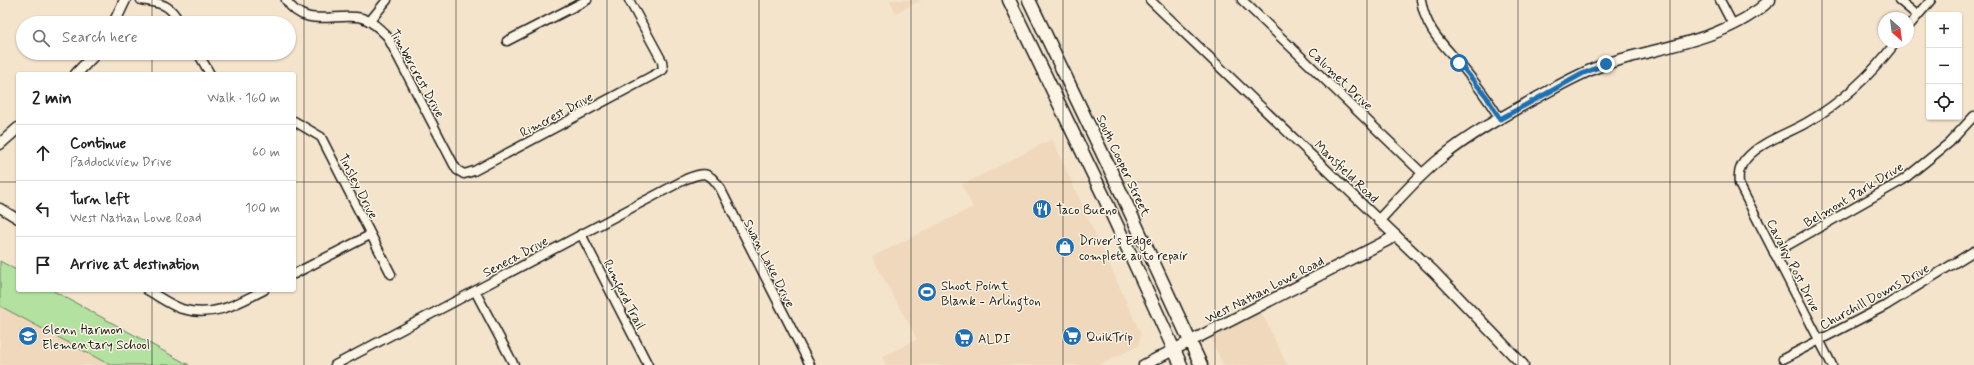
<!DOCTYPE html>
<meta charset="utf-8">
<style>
body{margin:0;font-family:Mynerve,sans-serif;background:#f2f2f2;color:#222}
.controls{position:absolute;right:12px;top:12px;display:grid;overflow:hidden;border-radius:4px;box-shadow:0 1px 3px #0004}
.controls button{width:36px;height:36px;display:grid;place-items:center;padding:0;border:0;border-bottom:1px solid #e0e0e0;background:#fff;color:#222;font:20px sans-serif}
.compass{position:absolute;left:1878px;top:12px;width:36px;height:36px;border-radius:50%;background:#fff;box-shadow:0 1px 3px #0004;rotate:152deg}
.stop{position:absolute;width:12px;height:12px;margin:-9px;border:3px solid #1f6fb2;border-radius:50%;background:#fff}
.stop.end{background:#1f6fb2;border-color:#fff;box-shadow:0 1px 4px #0008}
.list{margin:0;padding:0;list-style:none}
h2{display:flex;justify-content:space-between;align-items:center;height:52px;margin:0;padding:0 16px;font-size:17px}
h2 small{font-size:13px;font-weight:400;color:#767676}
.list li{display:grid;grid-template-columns:26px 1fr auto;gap:12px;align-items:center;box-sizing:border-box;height:56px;padding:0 16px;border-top:1px solid #e0e0e0}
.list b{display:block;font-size:15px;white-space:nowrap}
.list p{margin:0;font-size:13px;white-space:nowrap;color:#767676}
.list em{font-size:13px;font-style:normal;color:#767676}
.icon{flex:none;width:22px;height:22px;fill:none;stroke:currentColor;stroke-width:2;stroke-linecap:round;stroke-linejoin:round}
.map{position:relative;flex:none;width:1974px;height:365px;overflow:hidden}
.search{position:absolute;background:#fff;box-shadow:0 1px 3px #0004;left:16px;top:16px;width:280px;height:44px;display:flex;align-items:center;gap:10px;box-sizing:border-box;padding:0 14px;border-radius:22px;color:#767676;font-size:15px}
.panel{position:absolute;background:#fff;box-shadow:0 1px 3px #0004;left:16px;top:72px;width:280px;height:220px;border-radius:4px}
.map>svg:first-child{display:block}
.built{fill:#efd8bb}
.green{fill:#b2e1a0;stroke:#677e5e}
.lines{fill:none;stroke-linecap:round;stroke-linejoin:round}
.minor-casing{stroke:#1c1c1c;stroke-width:11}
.tertiary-casing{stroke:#1c1c1c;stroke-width:13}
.primary-casing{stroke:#1c1c1c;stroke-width:15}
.minor{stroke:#fcf5e5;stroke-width:8}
.tertiary{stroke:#fcf5e5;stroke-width:10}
.primary{stroke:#fcf5e5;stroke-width:12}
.route{stroke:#1f6fb2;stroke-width:5}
.grid{fill:none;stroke:#1c1c1c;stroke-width:1;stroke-opacity:0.55}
.labels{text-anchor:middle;stroke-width:3;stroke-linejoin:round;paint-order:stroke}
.street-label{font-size:13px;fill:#1c1c1c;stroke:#fcf5e5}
.poi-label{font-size:13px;fill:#1c1c1c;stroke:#fcf5e5;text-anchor:start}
</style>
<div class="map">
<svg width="1974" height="365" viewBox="0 0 1974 365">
<rect width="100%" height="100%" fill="#f4e4cc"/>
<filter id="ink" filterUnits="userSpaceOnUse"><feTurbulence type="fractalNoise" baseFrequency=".025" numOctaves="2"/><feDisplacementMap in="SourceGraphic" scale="8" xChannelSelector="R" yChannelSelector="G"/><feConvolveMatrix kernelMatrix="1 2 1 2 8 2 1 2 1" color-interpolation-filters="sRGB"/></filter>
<g filter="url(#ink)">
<g class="built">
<path d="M889 0H922L896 13Z"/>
<path d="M1052 139 1141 334 1138 346 1099 365H886L882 357 917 339 872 257 973 207 962 185Z"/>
<path d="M0 306 110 365H0Z"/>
<path d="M1261 311 1287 365H1223L1211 338Z"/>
</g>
<path class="green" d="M0 261 18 271V290H52L189 365H110L0 306Z"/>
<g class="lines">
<g class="minor-casing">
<g id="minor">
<path d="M141 0C162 4 169 3 180 23"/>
<path d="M286 0C305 30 336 12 362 18 372 21 380 29 387 36L454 165 457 170 464 174 474 171 663 70 662 61 629 0"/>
<path d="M1150 0 1379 220"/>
<path d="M1242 0 1423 174"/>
<path d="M1421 0C1426 30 1442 43 1460 64 1475 82 1488 99 1500 119"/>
<path d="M1720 0 1733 25"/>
<path d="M1899 0 1917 15"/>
<path d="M370 21 387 0"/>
<path d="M1908 27 1931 0"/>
<path d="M507 41 587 0"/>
<path d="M198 53 210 74"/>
<path d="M294 121 321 137 391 274"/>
<path d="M0 208 18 219"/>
<path d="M581 234 648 365"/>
<path d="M1774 253 1903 180 1949 143 1974 116"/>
<path d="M294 274 370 235"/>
<path d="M147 290C158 296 170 305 182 309 213 318 237 304 264 290"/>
<path d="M475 291 514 365"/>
<path d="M1783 359 1885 306 1974 251"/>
<path d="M335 365 686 179C704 172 709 171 720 188L810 365"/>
<path d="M1832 365 1739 184C1738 174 1739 167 1746 159 1760 142 1787 134 1806 123 1841 103 1872 74 1896 42"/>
</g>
</g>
<g class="tertiary-casing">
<g id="tertiary">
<path d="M114 23 125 0"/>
<path d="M76 74 96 53"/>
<path d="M0 144 18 128"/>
<path d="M1144 365 1396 236"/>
<path d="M1523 365 1434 272 1379 220C1399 199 1418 176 1441 158 1470 134 1505 115 1538 97 1560 85 1582 72 1606 64 1661 46 1726 41 1770 0"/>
</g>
</g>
<g class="primary-casing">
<g id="primary">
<path d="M1009 0 1104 197 1181 365"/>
<path d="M1029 0 1118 186 1201 365"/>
</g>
</g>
<use href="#minor" class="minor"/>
<use href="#tertiary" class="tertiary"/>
<use href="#primary" class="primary"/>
</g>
</g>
<g class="lines" filter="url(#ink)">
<path class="route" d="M1459 63 1486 96 1500 119 1582 74 1606 64"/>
</g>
<path class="grid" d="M152 0V23M304 0V365M456 0V365M607 0V365M759 0V365M911 0V365M1063 0V365M1215 0V365M1367 0V365M1518 0V365M1670 0V365M1822 0V365M152 53V74M0 182H18M294 182H1974M152 290V365"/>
<defs>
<g id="restaurant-disc" transform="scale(1)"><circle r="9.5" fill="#1f6fb2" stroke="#fcf5e5"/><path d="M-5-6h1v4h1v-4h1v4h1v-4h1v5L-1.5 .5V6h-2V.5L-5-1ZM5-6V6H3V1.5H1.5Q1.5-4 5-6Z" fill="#fff"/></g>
<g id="shop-disc" transform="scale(1)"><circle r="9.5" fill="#1f6fb2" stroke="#fcf5e5"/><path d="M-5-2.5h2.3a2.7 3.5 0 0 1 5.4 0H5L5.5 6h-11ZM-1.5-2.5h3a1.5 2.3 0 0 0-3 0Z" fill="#fff"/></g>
<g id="stadium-disc" transform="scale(1)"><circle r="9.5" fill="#1f6fb2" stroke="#fcf5e5"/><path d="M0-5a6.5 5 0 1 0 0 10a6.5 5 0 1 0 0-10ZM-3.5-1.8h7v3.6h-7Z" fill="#fff"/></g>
<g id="school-disc" transform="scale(1)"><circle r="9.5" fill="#1f6fb2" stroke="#fcf5e5"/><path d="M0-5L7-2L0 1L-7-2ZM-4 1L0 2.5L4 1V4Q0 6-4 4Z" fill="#fff"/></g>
<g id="supermarket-disc" transform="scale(1)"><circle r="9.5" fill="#1f6fb2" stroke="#fcf5e5"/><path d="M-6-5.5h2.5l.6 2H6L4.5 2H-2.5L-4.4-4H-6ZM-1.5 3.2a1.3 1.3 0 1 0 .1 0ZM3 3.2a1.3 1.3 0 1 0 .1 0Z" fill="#fff"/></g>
</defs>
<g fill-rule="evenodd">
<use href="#restaurant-disc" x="1042" y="209"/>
<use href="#shop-disc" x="1065" y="247"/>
<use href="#stadium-disc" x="927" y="292"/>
<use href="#school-disc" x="28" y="336"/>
<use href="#supermarket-disc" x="1072" y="336"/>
<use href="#supermarket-disc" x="964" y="338"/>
</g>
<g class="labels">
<g class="street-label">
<text transform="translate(418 73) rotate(61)" y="5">Timbercrest Drive</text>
<text transform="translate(1341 78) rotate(44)" y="5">Calumet Drive</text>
<text transform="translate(556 114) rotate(-28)" y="5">Rimcrest Drive</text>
<text transform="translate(1124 165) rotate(65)" y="5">South Cooper Street</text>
<text transform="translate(1347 171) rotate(44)" y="5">Mansfield Road</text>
<text transform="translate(359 186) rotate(63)" y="5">Tinsley Drive</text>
<text transform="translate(1853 194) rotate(-31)" y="5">Belmont Park Drive</text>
<text transform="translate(515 256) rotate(-28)" y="5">Seneca Drive</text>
<text transform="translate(770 263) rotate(63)" y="5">Swan Lake Drive</text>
<text transform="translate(1794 265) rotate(63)" y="5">Cavalry Post Drive</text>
<text transform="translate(1264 289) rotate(-27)" y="5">West Nathan Lowe Road</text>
<text transform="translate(625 294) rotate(63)" y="5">Rumford Trail</text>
<text transform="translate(1874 296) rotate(-29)" y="5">Churchill Downs Drive</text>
</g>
<g class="poi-label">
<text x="1056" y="214">Taco Bueno</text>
<text x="1079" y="245">Driver's Edge<tspan x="1079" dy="15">complete auto repair</tspan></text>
<text x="941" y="290">Shoot Point<tspan x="941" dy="15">Blank - Arlington</tspan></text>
<text x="42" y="334">Glenn Harmon<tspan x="42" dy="15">Elementary School</tspan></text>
<text x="1086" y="341">QuikTrip</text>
<text x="978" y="343">ALDI</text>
</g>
</g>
</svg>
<div class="controls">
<button>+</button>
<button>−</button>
<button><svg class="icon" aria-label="locate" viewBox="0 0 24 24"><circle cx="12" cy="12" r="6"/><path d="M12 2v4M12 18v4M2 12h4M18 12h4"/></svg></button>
</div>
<svg class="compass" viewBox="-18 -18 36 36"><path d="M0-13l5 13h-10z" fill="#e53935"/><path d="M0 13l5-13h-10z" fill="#767676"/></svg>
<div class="stop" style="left:1459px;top:63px"></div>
<div class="stop end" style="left:1606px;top:64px"></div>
<div class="search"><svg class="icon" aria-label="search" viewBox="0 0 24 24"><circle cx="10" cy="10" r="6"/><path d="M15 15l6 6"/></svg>Search here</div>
<section class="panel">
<h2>2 min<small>Walk · 160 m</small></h2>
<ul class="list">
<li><svg class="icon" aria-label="ahead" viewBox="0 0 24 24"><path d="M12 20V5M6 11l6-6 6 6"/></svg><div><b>Continue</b><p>Paddockview Drive</p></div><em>60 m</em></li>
<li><svg class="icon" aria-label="left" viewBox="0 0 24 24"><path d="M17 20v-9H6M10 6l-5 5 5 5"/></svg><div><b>Turn left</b><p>West Nathan Lowe Road</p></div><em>100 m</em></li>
<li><svg class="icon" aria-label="arrive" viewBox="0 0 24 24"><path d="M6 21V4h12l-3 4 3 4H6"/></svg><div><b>Arrive at destination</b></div></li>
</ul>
</section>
</div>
